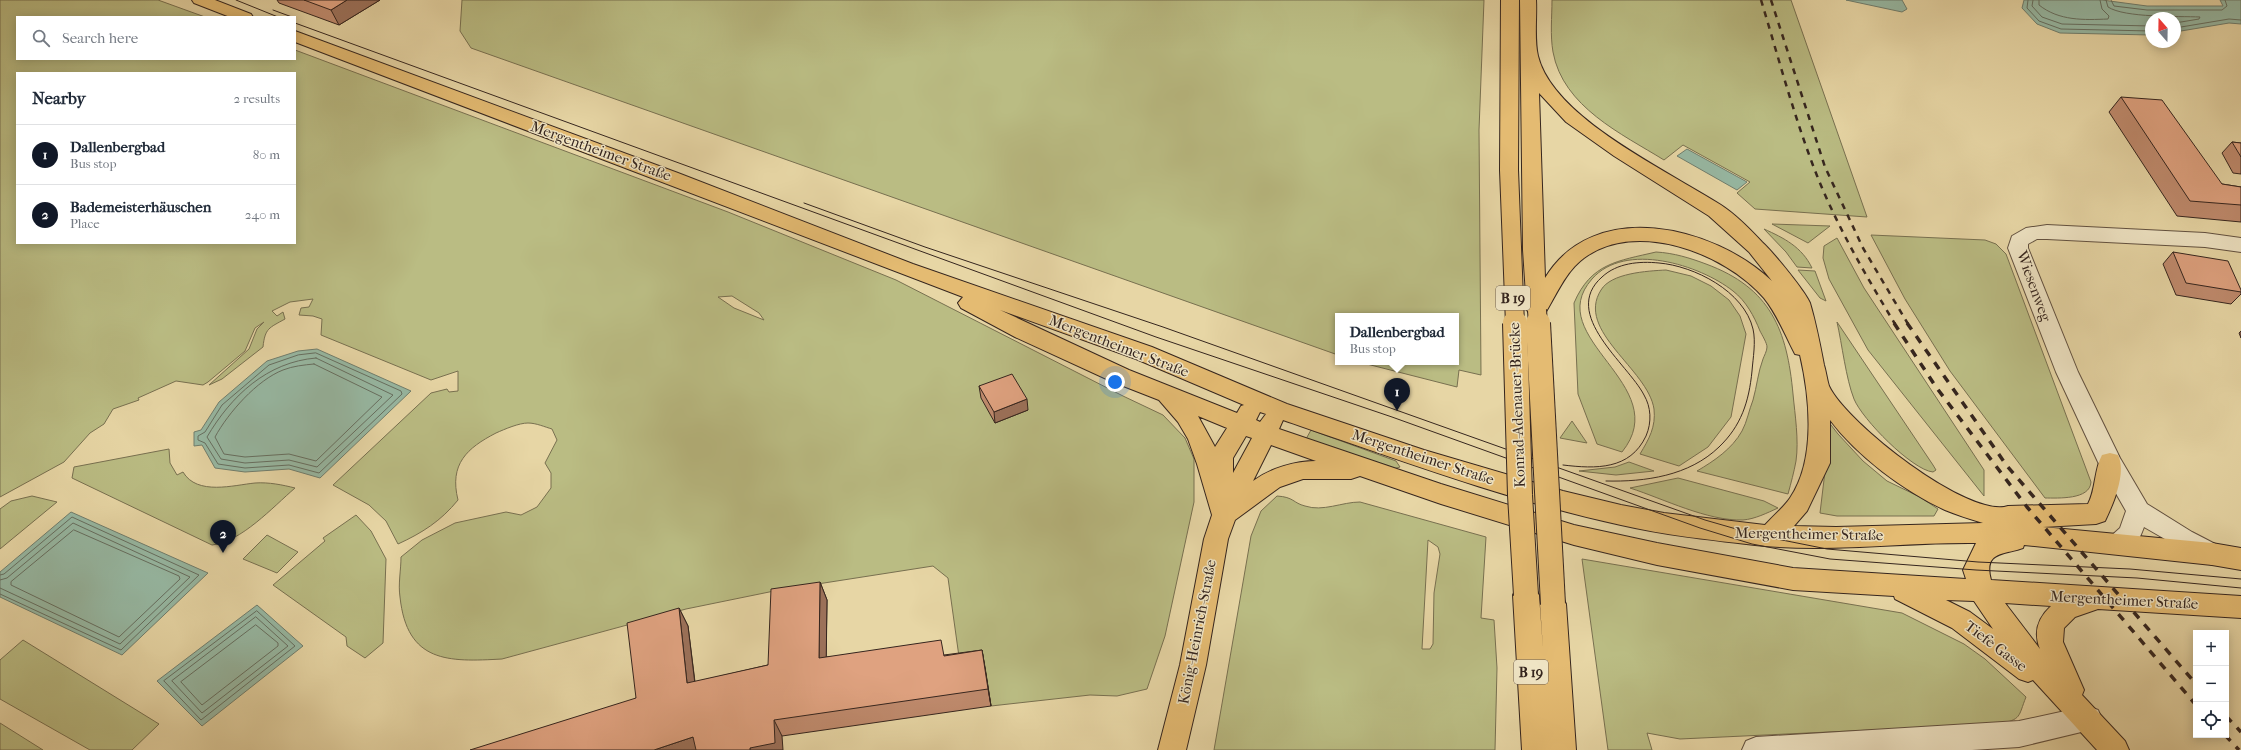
<!DOCTYPE html>
<meta charset="utf-8">
<style>
body{margin:0;font-family:"IM FELL French Canon",serif;background:#f6f6f7;color:#1f2937}
.controls{position:absolute;right:12px;bottom:12px;display:grid;overflow:hidden;border-radius:0px;box-shadow:0 2px 10px #0003}
.controls button{width:36px;height:36px;display:grid;place-items:center;padding:0;border:0;border-bottom:1px solid #e0e1e3;background:#fff;color:#1f2937;font:20px sans-serif}
.compass{position:absolute;left:2145px;top:12px;width:36px;height:36px;border-radius:50%;background:#fff;box-shadow:0 2px 10px #0003;rotate:340deg}
.you{position:absolute;left:1115px;top:382px;width:14px;height:14px;margin:-10px;border:3px solid #fff;border-radius:50%;background:#1a73e8;box-shadow:0 0 0 6px #1a73e833}
.badge{display:grid;place-items:center;width:26px;height:26px;border-radius:50%;background:#111827;color:#fff;font-size:13px;font-weight:700}
.pin{position:absolute;translate:-50% -33px;filter:drop-shadow(0 1px 2px #0008)}
.pin::after{content:'';position:absolute;top:21px;width:14px;height:12px;background:inherit;clip-path:polygon(0 0,100% 0,50% 100%)}
.popup{position:absolute;left:1335px;top:313px;width:124px;height:52px;box-sizing:border-box;display:grid;place-content:center;border-radius:0px;background:#fff;filter:drop-shadow(0 1px 3px #0005);font-size:13px;white-space:nowrap;color:#747a83}
.popup b{font-size:15px;color:#1f2937}
.popup::after{content:'';position:absolute;left:50%;top:100%;margin-left:-8px;border:8px solid transparent;border-top-color:#fff}
.list{margin:0;padding:0;list-style:none}
h2{display:flex;justify-content:space-between;align-items:center;height:52px;margin:0;padding:0 16px;font-size:17px}
h2 small{font-size:13px;font-weight:400;color:#747a83}
.list li{display:grid;grid-template-columns:26px 1fr auto;gap:12px;align-items:center;box-sizing:border-box;height:60px;padding:0 16px;border-top:1px solid #e0e1e3}
.list b{display:block;font-size:15px;white-space:nowrap}
.list p{margin:0;font-size:13px;white-space:nowrap;color:#747a83}
.list em{font-size:13px;font-style:normal;color:#747a83}
.icon{flex:none;width:22px;height:22px;fill:none;stroke:currentColor;stroke-width:2;stroke-linecap:round;stroke-linejoin:round}
.map{position:relative;flex:none;width:2241px;height:750px;overflow:hidden}
.search{position:absolute;background:#fff;box-shadow:0 2px 10px #0003;left:16px;top:16px;width:280px;height:44px;display:flex;align-items:center;gap:10px;box-sizing:border-box;padding:0 14px;border-radius:0px;color:#747a83;font-size:15px}
.panel{position:absolute;background:#fff;box-shadow:0 2px 10px #0003;left:16px;top:72px;width:280px;height:172px;border-radius:0px}
.map>svg:first-child{display:block}
.green{fill:#babc83;stroke:#787050;fill-rule:evenodd}
.water{fill:#97b9a4;stroke:#707e6e}
.lines{fill:none;stroke-linecap:round;stroke-linejoin:round}
.shore{stroke:#666f61;stroke-width:1}
.minor-casing{stroke:#625140;stroke-width:2}
.major-casing{stroke:#35251e;stroke-width:2}
.minor{fill:#efe4c4;fill-rule:evenodd}
.major{fill:#e4bb72;fill-rule:evenodd}
.tram{stroke:#35251e;stroke-width:1}
.rail-far1{stroke:#35251e;stroke-width:2.5;stroke-dasharray:6 6;stroke-linecap:butt}
.rail{stroke:#35251e;stroke-width:3.5;stroke-dasharray:8 8;stroke-linecap:butt}
.major-bridge-far1-casing{stroke:#35251e;stroke-width:20;stroke-linecap:butt}
.major-bridge-casing{stroke:#35251e;stroke-width:26;stroke-linecap:butt}
.major-bridge-far1{stroke:#e4bb72;stroke-width:18}
.major-bridge{stroke:#e4bb72;stroke-width:24}
.wall{fill:#c08b6e;stroke:#35251e}
.shaded-wall{fill:#9c715a;stroke:#35251e}
.building{fill:#dfa280;stroke:#35251e}
.labels{text-anchor:middle;stroke-width:3;stroke-linejoin:round;paint-order:stroke}
.shield{fill:#efe4c4;stroke:#6d5e50;stroke-width:1}
.shield-label{font-size:14px;font-weight:bold;fill:#35251e}
.street-label{font-size:15px;fill:#35251e;stroke:#efe4c4}
</style>
<div class="map">
<svg width="2241" height="750" viewBox="0 0 2241 750">
<rect width="100%" height="100%" fill="#e7d6a5"/>
<filter id="stains"><feTurbulence type="fractalNoise" baseFrequency=".005" numOctaves="4"/><feColorMatrix values="0 0 0 0 .2 0 0 0 0 .09 0 0 0 0 .02 0 0 0 .5 -.17"/></filter>
<radialGradient id="worn" r=".72"><stop offset=".6" stop-color="#630" stop-opacity="0"/><stop offset="1" stop-color="#630" stop-opacity=".3"/></radialGradient>
<g class="green">
<path d="M0 0H158L205 17H17V59H295V50L728 212 896 280 1123 396 1163 415 1185 438 1194 459V502L1165 636 1147 689 1117 696 1090 695 991 706 985 668 961 671 948 578 933 566 779 590 686 609 502 659C448 662 407 663 400 597 398 584 401 570 401 557L422 540 455 523 506 512 521 515 537 507 551 488V473L545 463 557 440 552 429C545 427 536 423 528 423 519 423 505 429 496 433 467 448 449 464 458 500 441 521 422 533 398 544L386 521 369 505 333 485 431 393 447 389 449 392 458 391V371L431 380 321 335 322 319 313 316 299 315 301 308 309 307 313 299 290 302 272 311 277 316 283 312 285 319C269 328 265 328 263 347L222 379 209 385 249 349 257 329 264 322 255 328 245 351 208 382 203 385 176 381 138 398 139 400 113 409 104 424 90 433 64 462 0 497ZM17 73H295V243H17ZM732 296 759 313 764 320 734 308 718 297Z"/>
<path d="M462 0H1484L1479 130 1481 375 1459 370 1457 387 1359 362H1456V316H1338V355L471 48 460 31Z"/>
<path d="M1552 0H1791L1867 217 1755 209 1737 193 1750 182 1683 145 1664 160C1622 134 1563 107 1553 52 1550 35 1552 17 1552 0Z"/>
<path d="M1772 224 1830 226 1808 243Z"/>
<path d="M1764 229C1784 238 1802 247 1812 268L1797 267 1786 252Z"/>
<path d="M1871 235 1985 240 1996 244 2006 254 2091 482C2090 500 2058 498 2045 498L1950 371 1905 299Z"/>
<path d="M1837 238 1864 288 1984 470V496L1868 350 1829 279 1823 258 1824 246Z"/>
<path d="M1656 252C1674 253 1690 258 1706 264 1771 288 1787 330 1793 394 1795 415 1799 440 1796 461 1794 472 1791 483 1788 494L1697 471C1714 461 1732 449 1742 431 1747 422 1749 410 1753 400 1757 386 1758 372 1763 359 1764 356 1767 351 1767 347 1767 343 1762 335 1760 331 1754 316 1746 301 1733 291 1700 265 1625 241 1592 279 1540 338 1676 385 1622 452L1597 444 1578 394 1574 303C1591 263 1618 261 1656 252Z"/>
<path d="M1666 270 1691 276 1711 286 1729 300 1740 316 1746 334 1731 417 1708 447 1679 466 1640 454C1649 439 1656 427 1654 409 1648 369 1575 331 1601 290 1611 273 1647 271 1666 270Z"/>
<path d="M1798 270 1815 271 1826 301 1820 298Z"/>
<path d="M1837 322 1933 465 1936 470 1933 472C1912 470 1862 419 1854 399 1846 379 1842 344 1837 322Z"/>
<path d="M1824 416 1838 434 1863 461 1887 481 1920 497 1938 509 1934 516H1837L1820 513 1826 463Z"/>
<path d="M1572 421 1587 443 1560 438Z"/>
<path d="M1311 430 1396 461 1400 467 1393 469 1306 439Z"/>
<path d="M169 449 170 463 177 475 183 472C197 496 234 485 255 483 269 482 283 485 295 488 273 507 241 542 212 545L72 478 74 467Z"/>
<path d="M1629 462 1654 471 1616 475 1579 471 1615 467Z"/>
<path d="M1678 478 1764 501 1778 508C1767 513 1755 519 1743 520 1707 521 1664 499 1630 488Z"/>
<path d="M32 496 57 502 0 549V509L11 501Z"/>
<path d="M1277 496C1294 497 1293 503 1305 506 1323 512 1342 502 1360 502L1486 537 1481 618 1494 620 1497 668 1495 750H1214L1251 536 1261 511ZM1428 540 1438 547 1440 554 1434 593 1433 644 1430 649H1422Z"/>
<path d="M356 515 371 531 386 559 383 643 365 658 347 646 346 637 273 585 325 541 323 538Z"/>
<path d="M267 535 298 552 277 573 243 559Z"/>
<path d="M1582 559 1902 613 1964 644 1985 659 2026 697C2018 717 2022 719 1999 724L1680 739 1647 733 1652 750H1608Z"/>
<path d="M23 640 159 724 132 750H90L0 699V660Z"/>
<path d="M0 723 43 750H0Z"/>
</g>
<g class="water">
<path d="M1846 0H1902L1907 9 1902 12Z"/>
<path d="M2024 0H2102L2147 6H2223L2220 0H2241V24L2229 23 2175 32V18H2151V35L2060 33 2037 24 2022 8Z"/>
<path d="M1687 149 1747 182 1737 190 1677 156Z"/>
<path d="M317 349 411 391 320 478 289 469 245 472 215 468 202 445 194 446V432L201 430 219 402 267 361 298 351Z"/>
<path d="M71 512 208 573 122 655 0 597V572Z"/>
<path d="M257 605 303 646 202 726 157 681Z"/>
</g>
<g class="lines">
<g class="shore">
<path d="M2028 0 2027 8 2039 21 2061 29 2151 31"/>
<path d="M2033 0 2032 6 2042 17 2062 24 2151 26"/>
<path d="M2039 0V5C2059 21 2084 20 2108 19L2109 16 2102 9 2100 0"/>
<path d="M2106 0 2108 7C2125 18 2178 16 2200 17L2199 19 2175 23"/>
<path d="M2111 0 2114 6 2147 10H2222L2227 6 2225 0"/>
<path d="M2175 28 2229 19 2241 20"/>
<path d="M316 353 401 391 402 394 319 473 289 465 245 468 218 464 205 443 198 440V436L205 432 222 405 269 365 298 355Z"/>
<path d="M316 358 393 395 317 467 289 460 245 463 221 459 207 437C231 396 267 362 316 358Z"/>
<path d="M314 364 382 397 316 461 289 454 245 457 224 454 215 437C228 413 257 380 283 370 293 366 304 365 314 364Z"/>
<path d="M74 530 179 576 180 579 119 637 11 585V582Z"/>
<path d="M0 575 4 574 72 517 199 575 121 650 0 594"/>
<path d="M0 580 7 578 73 523 190 577 120 644 0 588"/>
<path d="M257 611 295 646 201 720 164 681Z"/>
<path d="M256 617 288 646 202 713 172 681Z"/>
<path d="M256 625 278 643V646L202 705 181 682Z"/>
</g>
<g class="minor-casing">
<g id="minor">
<path d="M2047 225 2205 233 2241 238V252L2205 247 2047 239H2037L2028 244V248L2078 372 2120 458 2147 504 2192 532 2221 547 2224 554 2221 561 2212 565 2203 561 2144 527C2138 544 2129 558 2110 551L2107 544 2110 537 2120 528 2126 511 2098 462 2056 372 2008 248 2012 236 2026 228Z"/>
<path d="M2088 706 2098 710 2102 719 2098 728 2019 747 1972 750H1742L1746 741 1756 737 2019 721Z"/>
</g>
</g>
<g class="major-casing">
<g id="major">
<path d="M192 0H215L251 14 253 17H230L194 3Z"/>
<path d="M1520 0H1536C1537 16 1534 40 1538 56 1553 118 1668 171 1721 205 1735 214 1750 229 1762 242 1773 252 1805 291 1810 303 1816 323 1820 344 1824 365 1826 371 1827 380 1829 386 1846 423 1969 519 2008 506L2088 504C2096 489 2094 470 2102 455L2110 453 2118 455C2127 473 2113 504 2105 521L2096 524 2043 527 2212 543 2241 548V570L2212 565 2024 545 2023 548C2004 555 1983 551 1991 580L2241 596V618L2098 609 2075 617 2064 628 2063 642 2084 690 2082 695 2125 741 2129 750H2097L2033 680 2028 682 2019 679 1952 628 1895 599 1894 596 1793 590 1657 565 1574 545 1441 504 1360 476 1351 479H1303L1280 487 1235 520 1228 539 1206 665 1186 750H1158L1180 665 1204 539 1212 515 1197 464 1188 439 1178 422 1159 400 1113 382 1015 337 961 308 958 303 963 297 295 42V31L678 173 913 264 1152 347 1287 404 1424 450 1563 491 1621 505 1664 513 1765 525C1773 516 1783 508 1790 498 1816 460 1810 398 1800 355L1795 354C1785 335 1777 314 1764 298 1725 253 1636 219 1584 258 1565 272 1556 296 1544 315L1537 318 1530 315 1527 310 1523 250ZM1539 93 1566 122 1614 156 1709 216 1749 252 1772 281C1714 226 1594 197 1545 278ZM1000 310 1136 359 1244 405 1241 406 1237 413 1129 370ZM1260 412 1266 414 1260 422 1256 420ZM1198 416 1227 428 1215 447ZM1283 420C1394 458 1506 500 1621 525 1665 535 1710 540 1755 545 1828 553 1903 542 1976 543L1963 570 1966 579 1793 568 1657 543 1574 525 1441 484 1279 429ZM1830 420C1857 456 1904 491 1945 510 1957 515 1970 519 1983 523L1836 527 1794 526 1807 511 1830 463ZM1246 436 1252 438 1233 473V458ZM1271 445 1316 461C1295 461 1271 468 1253 481ZM1946 600 1974 601 1993 629 1970 612ZM2005 603 2051 606C2038 618 2033 632 2040 649Z"/>
<path d="M1526 584 1535 587 1539 595 1543 649 1540 604 1544 596 1553 593 1562 596 1566 604 1576 750H1522L1513 595 1517 587Z"/>
</g>
</g>
<use href="#minor" class="minor"/>
<use href="#major" class="major"/>
<g class="tram">
<path d="M236 0 278 17"/>
<path d="M273 10 292 17"/>
<path d="M295 23 1156 337 1392 417 1700 528 1752 544 1830 559 1976 570 2137 578 2241 588"/>
<path d="M804 203 925 247 1163 327 1705 520 1757 535 1827 549 1978 562 2130 569 2241 579"/>
<path d="M1563 465C1596 469 1630 470 1646 436 1652 422 1651 407 1644 395 1628 364 1560 314 1602 277 1617 263 1639 261 1659 263 1694 266 1744 291 1753 329 1756 342 1753 358 1752 371 1749 402 1741 426 1719 447 1689 476 1645 482 1606 481"/>
</g>
<g class="rail-far1">
<path d="M1761 0C1778 56 1793 113 1814 168 1835 223 1865 274 1895 324"/>
<path d="M1771 0 1825 167 1863 248 1908 324"/>
</g>
<g class="rail">
<path d="M1894 323 1936 387 2027 507 2196 705"/>
<path d="M1907 323 2007 466 2196 684"/>
<path d="M2226 716 2241 732"/>
<path d="M2225 735 2239 750"/>
</g>
<g class="major-bridge-far1-casing">
<g id="major-bridge-far1">
<path d="M1510 0 1509 170 1515 324"/>
<path d="M1537 310 1538 324"/>
</g>
</g>
<g class="major-bridge-casing">
<g id="major-bridge">
<path d="M1515 323 1520 495 1526 595"/>
<path d="M1538 323 1553 604"/>
</g>
</g>
<use href="#major-bridge-far1" class="major-bridge-far1"/>
<use href="#major-bridge" class="major-bridge"/>
</g>
<g class="wall">
<path d="M277 0H380L339 25 279 3Z"/>
<path d="M2121 97 2222 184 2241 187V222L2177 216 2109 112Z"/>
<path d="M2232 142 2241 143V174L2233 173 2222 153Z"/>
<path d="M2173 252 2241 292V294L2231 304 2176 295 2163 264Z"/>
<path d="M2241 331V338L2239 333Z"/>
<path d="M979 386 1028 410 995 423 981 398Z"/>
<path d="M820 582 827 600 826 657 944 655 982 650 991 706 782 736 636 698 679 608 688 626 695 682 768 665Z"/>
</g>
<g class="shaded-wall">
<path d="M347 0H380L339 25 331 10Z"/>
<path d="M1027 399 1028 410 995 423 994 412Z"/>
<path d="M820 582 827 600 826 676 819 658Z"/>
<path d="M679 608 688 626 697 701 687 683Z"/>
<path d="M982 650 985 667 991 706 988 689Z"/>
<path d="M774 720 782 736 783 750H750V748Z"/>
<path d="M693 737 701 750H654Z"/>
</g>
<g class="building">
<path d="M304 0H347L331 10Z"/>
<path d="M2121 97 2162 100 2222 184 2241 187V205L2190 201Z"/>
<path d="M2232 142 2241 143V157Z"/>
<path d="M2173 252 2228 261 2241 290V292L2186 283Z"/>
<path d="M1012 374 1027 399 994 412 979 386Z"/>
<path d="M820 582 819 658 941 640 944 656 982 650 988 689 774 720 775 743 750 748V750H696L693 737 654 750H470L636 698 627 623 679 608 687 683 768 665 771 589Z"/>
</g>
<g class="labels">
<g class="shield">
<rect x="1496" y="286" width="34" height="24" rx="3"/>
<rect x="1514" y="660" width="34" height="24" rx="3"/>
</g>
<g class="shield-label">
<text x="1513" y="303">B 19</text>
<text x="1531" y="677">B 19</text>
</g>
<g class="street-label">
<text transform="translate(601 151) rotate(20)" y="5">Mergentheimer Straße</text>
<text transform="translate(2034 286) rotate(70)" y="5">Wiesenweg</text>
<text transform="translate(1119 346) rotate(21)" y="5">Mergentheimer Straße</text>
<text transform="translate(1517 405) rotate(-92)" y="5">Konrad-Adenauer-Brücke</text>
<text transform="translate(1423 457) rotate(18)" y="5">Mergentheimer Straße</text>
<text transform="translate(1809 534) rotate(1)" y="5">Mergentheimer Straße</text>
<text transform="translate(2124 600) rotate(3)" y="5">Mergentheimer Straße</text>
<text transform="translate(1197 632) rotate(-79)" y="5">König-Heinrich-Straße</text>
<text transform="translate(1996 646) rotate(37)" y="5">Tiefe Gasse</text>
</g>
</g>
<rect width="100%" height="100%" filter="url(#stains)"/>
<rect width="100%" height="100%" fill="url(#worn)"/>
</svg>
<div class="controls">
<button>+</button>
<button>−</button>
<button><svg class="icon" aria-label="locate" viewBox="0 0 24 24"><circle cx="12" cy="12" r="6"/><path d="M12 2v4M12 18v4M2 12h4M18 12h4"/></svg></button>
</div>
<svg class="compass" viewBox="-18 -18 36 36"><path d="M0-13l5 13h-10z" fill="#e53935"/><path d="M0 13l5-13h-10z" fill="#747a83"/></svg>
<div class="you"></div>
<div class="pin badge" style="left:1397px;top:411px">1</div>
<div class="popup"><b>Dallenbergbad</b>Bus stop</div>
<div class="pin badge" style="left:223px;top:553px">2</div>
<div class="search"><svg class="icon" aria-label="search" viewBox="0 0 24 24"><circle cx="10" cy="10" r="6"/><path d="M15 15l6 6"/></svg>Search here</div>
<section class="panel">
<h2>Nearby<small>2 results</small></h2>
<ul class="list">
<li><span class="badge">1</span><div><b>Dallenbergbad</b><p>Bus stop</p></div><em>80 m</em></li>
<li><span class="badge">2</span><div><b>Bademeisterhäuschen</b><p>Place</p></div><em>240 m</em></li>
</ul>
</section>
</div>
